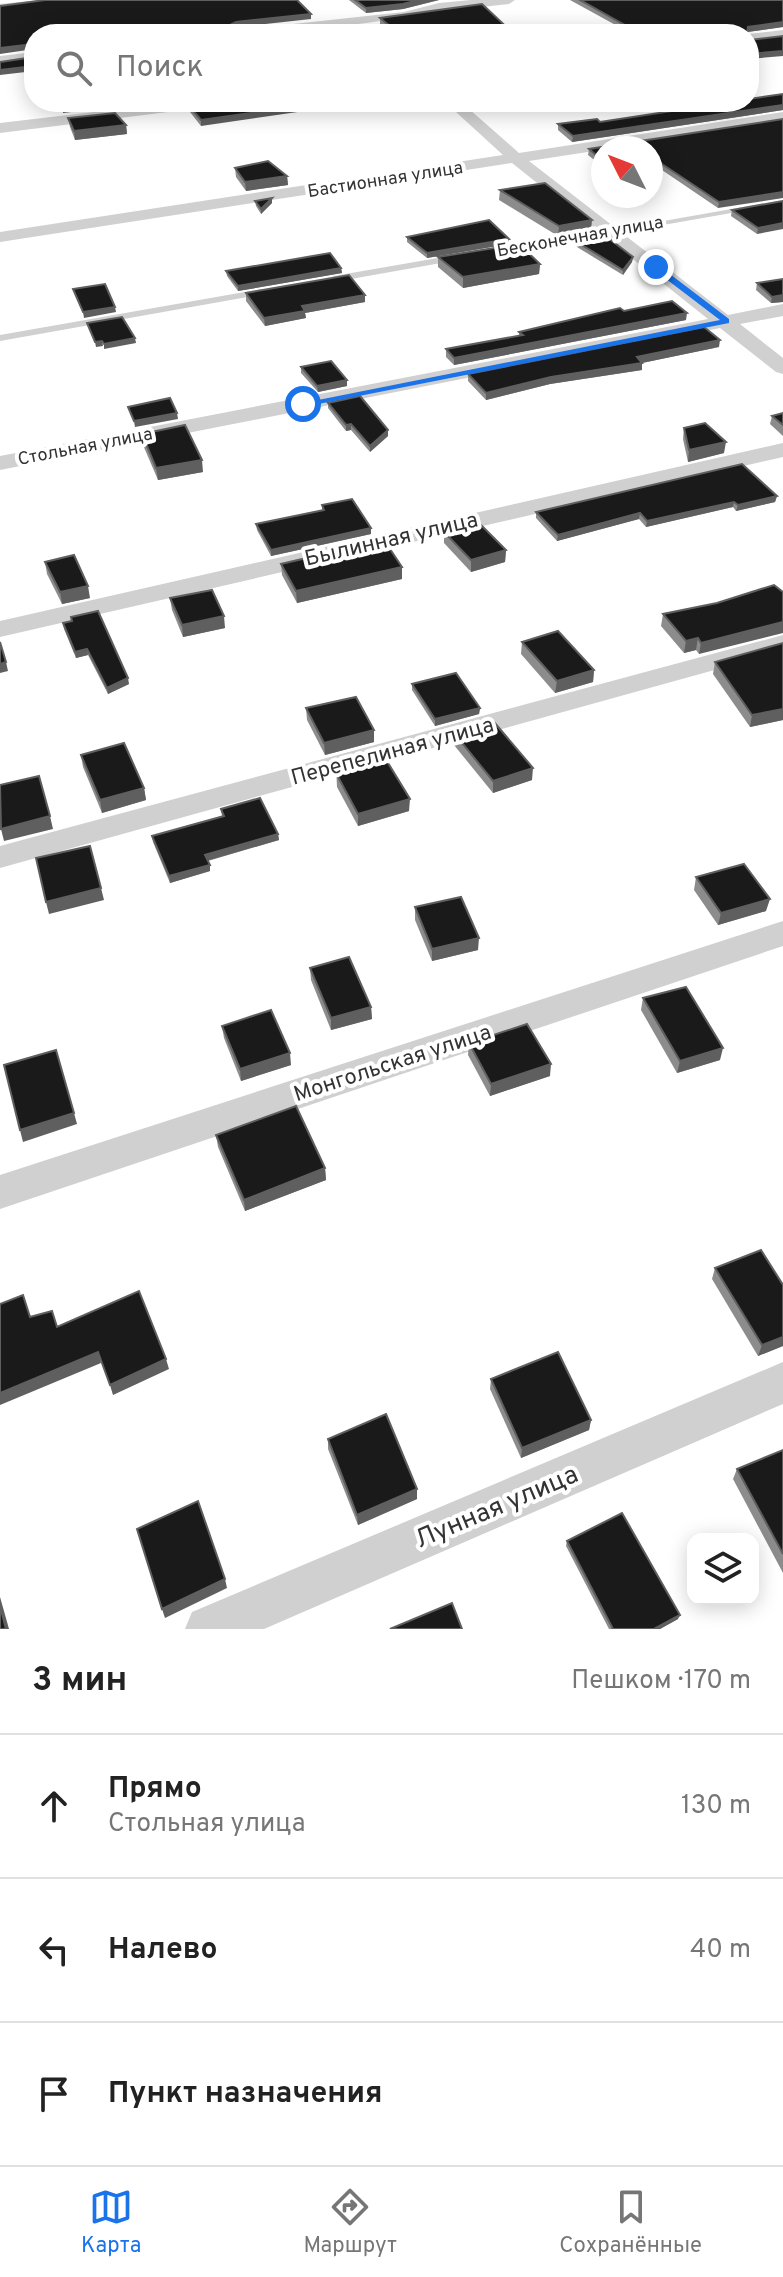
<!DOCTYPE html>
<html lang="ru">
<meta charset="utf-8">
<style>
body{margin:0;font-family:Overpass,sans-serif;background:#f6f6f6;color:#222}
.controls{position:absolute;right:24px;bottom:24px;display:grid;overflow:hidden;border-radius:16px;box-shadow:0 4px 20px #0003}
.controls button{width:72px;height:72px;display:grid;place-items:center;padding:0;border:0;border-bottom:2px solid #e0e0e0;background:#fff;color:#222;font:40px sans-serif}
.compass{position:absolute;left:591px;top:136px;width:72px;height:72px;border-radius:50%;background:#fff;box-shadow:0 4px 20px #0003;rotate:312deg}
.stop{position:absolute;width:24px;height:24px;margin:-18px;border:6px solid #1a73e8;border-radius:50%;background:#fff}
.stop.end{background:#1a73e8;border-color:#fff;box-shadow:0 2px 8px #0008}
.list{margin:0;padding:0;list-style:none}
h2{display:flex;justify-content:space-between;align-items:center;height:104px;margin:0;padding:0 32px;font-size:34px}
h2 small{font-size:26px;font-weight:400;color:#767676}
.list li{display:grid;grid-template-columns:52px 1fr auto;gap:24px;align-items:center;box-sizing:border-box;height:144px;padding:0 32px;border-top:2px solid #e0e0e0}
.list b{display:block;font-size:30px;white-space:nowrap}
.list p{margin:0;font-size:26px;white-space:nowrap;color:#767676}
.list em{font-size:26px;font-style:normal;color:#767676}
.icon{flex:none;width:44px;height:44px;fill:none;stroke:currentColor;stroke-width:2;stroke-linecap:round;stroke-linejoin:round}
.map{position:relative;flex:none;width:783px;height:1629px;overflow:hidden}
.search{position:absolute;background:#fff;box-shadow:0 4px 20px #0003;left:24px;right:24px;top:24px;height:88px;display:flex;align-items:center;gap:20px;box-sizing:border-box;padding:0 28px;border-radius:32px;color:#767676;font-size:30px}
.sheet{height:536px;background:#fff}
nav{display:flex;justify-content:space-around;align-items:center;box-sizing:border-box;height:112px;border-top:2px solid #e0e0e0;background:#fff;font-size:22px;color:#767676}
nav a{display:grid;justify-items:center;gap:4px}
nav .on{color:#1a73e8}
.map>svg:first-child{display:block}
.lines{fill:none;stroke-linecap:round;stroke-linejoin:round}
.service{fill:#d0d0d0;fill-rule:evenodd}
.minor{fill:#d0d0d0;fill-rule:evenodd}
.wall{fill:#8c8c8c}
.shaded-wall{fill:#5f5f5f}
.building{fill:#1a1a1a;stroke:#5f5f5f;stroke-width:2}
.route{fill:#1a73e8}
.labels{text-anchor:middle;stroke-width:8;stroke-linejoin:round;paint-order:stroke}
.far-street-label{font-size:18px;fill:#333;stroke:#fff}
.street-label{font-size:22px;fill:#333;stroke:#fff}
.near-street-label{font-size:26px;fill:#333;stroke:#fff}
</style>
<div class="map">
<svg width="783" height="1629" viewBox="0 0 783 1629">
<rect width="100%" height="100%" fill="#fff"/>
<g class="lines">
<g class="service">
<path d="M40 0H60L0 8V4Z"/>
<path d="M783 200V204L503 253 499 250Z"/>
<path d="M455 255 458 256V260L334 282 330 279 334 276Z"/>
<path d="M262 289 266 292 265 294 0 341V335Z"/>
</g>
<g class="minor">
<path d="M471 0H515L509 4C416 13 325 34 230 34L237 30 404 12 439 3Z"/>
<path d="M783 30V38L749 42V34Z"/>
<path d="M34 52V60L0 64V56Z"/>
<path d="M179 102H223L216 106 0 133V123Z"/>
<path d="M445 102H461L519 153 783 112V122L529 161 728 315 783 304V316L740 324 783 358V374L776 372 720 328 0 470V456L708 319 512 163 0 242V232L503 155Z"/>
<path d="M783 443V457L0 637V621Z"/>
<path d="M783 635V651L0 868V846Z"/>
<path d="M783 921V946L0 1209V1175Z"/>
<path d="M783 1362V1404L264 1629H185L192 1612Z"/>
</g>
</g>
<g class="wall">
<path d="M349 0H439L403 9 366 13Z"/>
<path d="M570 0H783V28V27L747 32V34H632Z"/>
<path d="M380 18 514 34H393L380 24Z"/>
<path d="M783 94V110L572 142 558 130V124L600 122Z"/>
<path d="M217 103 201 126 190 112V107Z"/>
<path d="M68 118 126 125 127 134 75 140 70 127Z"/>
<path d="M783 120 718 208 659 168 651 169V148H603V167L588 155 589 149Z"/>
<path d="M235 168 287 176 288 185 246 191 236 177Z"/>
<path d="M500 190 591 230 558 236 499 200Z"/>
<path d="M255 201 272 203 261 214 256 206Z"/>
<path d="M783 201 757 234 731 216 732 210Z"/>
<path d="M407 237 509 239V244L427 258 407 242Z"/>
<path d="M572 239 633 257 632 262 623 275 572 244Z"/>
<path d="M438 257 540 264 539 274 463 288 438 267Z"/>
<path d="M341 268 342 273 238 291 227 276 226 271Z"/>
<path d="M783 279V302L771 303 756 290 757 283Z"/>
<path d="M246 293 365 302 305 313 306 318 265 326 246 301Z"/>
<path d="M624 311 686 320 454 365 446 357V349L519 336V332Z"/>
<path d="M719 347 642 363V370L550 384 486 400 468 381V374Z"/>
<path d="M301 367 347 380V386L318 392 301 373Z"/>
<path d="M328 403 388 436 370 452 351 430 346 431 328 408Z"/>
<path d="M783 413V436L770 424 772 416Z"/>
<path d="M684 428 724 453 688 462 683 439Z"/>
<path d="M142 434 203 472 158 480 143 445Z"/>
<path d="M777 496 775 502 736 511 733 507 646 527 639 519 557 541 536 518V512Z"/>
<path d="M322 505 371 534 271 556 257 530 256 524 322 510Z"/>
<path d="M444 532 506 550 505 562 471 572 444 543Z"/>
<path d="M45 562 90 598 62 604 47 574Z"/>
<path d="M281 564 402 567V579L297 603 282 575Z"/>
<path d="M783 592 699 654 696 650 684 653 661 626 663 614Z"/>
<path d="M170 598 225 628 183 637 172 610Z"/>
<path d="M71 617 129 684 108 694 88 655 76 658 64 629 63 623 71 621Z"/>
<path d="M522 642 594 670 593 682 555 693 521 654Z"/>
<path d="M783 643V720L750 727 713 674 715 662Z"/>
<path d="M412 684 480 708 479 714 435 726 412 690Z"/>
<path d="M306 708 374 730V742L325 755 307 720Z"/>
<path d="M454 733 532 780 493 793 454 745Z"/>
<path d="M81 755 144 788 146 800 102 813 83 767Z"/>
<path d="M336 766 409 811 358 826 337 787Z"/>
<path d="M221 809 278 834 279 840 208 861 210 871 170 883 153 842 152 836 222 816Z"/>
<path d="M696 877 766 911 718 925 694 890Z"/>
<path d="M415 907 478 950 432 961 415 920Z"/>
<path d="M310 968 371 1007 372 1019 331 1030 311 980Z"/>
<path d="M643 998 720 1060 677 1073 641 1010Z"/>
<path d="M222 1026 291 1065 241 1081 224 1038Z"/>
<path d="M469 1043 550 1076 490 1096 468 1055Z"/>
<path d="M216 1135 325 1168 326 1180 245 1211 218 1147Z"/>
<path d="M715 1268 783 1346 758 1356 712 1279Z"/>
<path d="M491 1379 591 1420 589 1430 521 1458 490 1389Z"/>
<path d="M328 1439 417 1489V1499L358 1525 328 1449Z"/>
<path d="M783 1450V1573L733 1479 737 1469Z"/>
<path d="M567 1541 678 1619 660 1629H609L566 1546Z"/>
</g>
<g class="shaded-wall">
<path d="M419 0H439L403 9 366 13V8Z"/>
<path d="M311 14V19L237 27 229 31 228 34V26L236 22Z"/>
<path d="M783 22V27L747 32 748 27Z"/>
<path d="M33 44 34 49 0 54V48Z"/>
<path d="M783 51V56L749 59V54Z"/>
<path d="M34 66V71L0 75V70Z"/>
<path d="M105 102H153L63 113V107Z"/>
<path d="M328 102H367L201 126V120Z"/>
<path d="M783 105V110L572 142 573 136Z"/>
<path d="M126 125 127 134 75 140 74 131Z"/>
<path d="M659 162V168L651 169V164Z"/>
<path d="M287 176 288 185 246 191 245 182Z"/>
<path d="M783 192V198L718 208 719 202Z"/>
<path d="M272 198V203L261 214V209Z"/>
<path d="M592 220 591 230 558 236 559 226Z"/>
<path d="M783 223V229L757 234 758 228Z"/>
<path d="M509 239V244L427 258V253Z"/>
<path d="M633 257 632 262 623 275V270Z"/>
<path d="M540 264 539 274 463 288V277Z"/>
<path d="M341 268 342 273 238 291V286Z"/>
<path d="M365 295V302L305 313 306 318 265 326 264 318 302 306Z"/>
<path d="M783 295V302L771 303 772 297Z"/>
<path d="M115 307 116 312 84 318 83 312Z"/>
<path d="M687 313 686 320 454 365V358Z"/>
<path d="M135 338 136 343 104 349V344Z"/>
<path d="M720 340 719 347 637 364 642 363V370L550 384 486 400V393L637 357Z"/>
<path d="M102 341 103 346 96 347 95 342Z"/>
<path d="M347 380V386L318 392 317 386Z"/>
<path d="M177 413 178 419 135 427 134 421Z"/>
<path d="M351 424V430L346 431V425Z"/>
<path d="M388 430V436L370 452V446Z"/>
<path d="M726 442 724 453 688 462 689 450Z"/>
<path d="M202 460 203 472 158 480 156 468Z"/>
<path d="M777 496 775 502 736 511 738 505Z"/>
<path d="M734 502 733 507 646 527 647 521Z"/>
<path d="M640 513 639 519 557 541 558 535Z"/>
<path d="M371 528V534L271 556V550Z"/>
<path d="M506 550 505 562 471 572V560Z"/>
<path d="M402 567V579L297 603 296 591Z"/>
<path d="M88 586 90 598 62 604 60 592Z"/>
<path d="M224 616 225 628 183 637 182 625Z"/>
<path d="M783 622V633L699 654 701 643Z"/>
<path d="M698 638 696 650 684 653 686 641Z"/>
<path d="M87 649 88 655 76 658 75 652Z"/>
<path d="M6 662 8 671 0 673V664Z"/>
<path d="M594 670 593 682 555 693 557 681Z"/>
<path d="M128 678 129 684 108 694 107 688Z"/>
<path d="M480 708 479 714 435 726V719Z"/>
<path d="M783 709V720L750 727 752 715Z"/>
<path d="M374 730V742L325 755 324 743Z"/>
<path d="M533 768 532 780 493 793V781Z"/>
<path d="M144 788 146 800 102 813 100 800Z"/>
<path d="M410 799 409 811 358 826V814Z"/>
<path d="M50 816 53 829 4 841 1 829Z"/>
<path d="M278 834 279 840 206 861 205 855Z"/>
<path d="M210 865V871L170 883 169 876Z"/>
<path d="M101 888 104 900 49 914 46 902Z"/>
<path d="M770 899 766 911 718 925 721 913Z"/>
<path d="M479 938 478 950 432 961V949Z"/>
<path d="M371 1007 372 1019 331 1030V1018Z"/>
<path d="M723 1048 720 1060 677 1073 680 1061Z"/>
<path d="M290 1053 291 1065 241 1081 240 1069Z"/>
<path d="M551 1064 550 1076 490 1096 491 1084Z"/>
<path d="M74 1113 77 1124 23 1142 20 1130Z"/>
<path d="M325 1168 326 1180 245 1211 244 1200Z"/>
<path d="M783 1337V1346L758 1356 762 1345Z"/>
<path d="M98 1352 101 1363 0 1405V1393Z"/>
<path d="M166 1359 169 1369 113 1395 110 1385Z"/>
<path d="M591 1420 589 1430 521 1458 522 1448Z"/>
<path d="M417 1489V1499L358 1525 357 1515Z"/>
<path d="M225 1579 227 1588 165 1618 162 1609Z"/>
<path d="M0 1597 9 1629H6L0 1606Z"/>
<path d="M680 1615 678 1619 660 1629H654Z"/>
</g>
<g class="building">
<path d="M45 0H297L311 14 236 22 228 26 227 31 324 26 333 34H34V48L33 44 0 48V6Z"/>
<path d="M355 0H419L403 4 366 8Z"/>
<path d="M580 0H783V22L748 27 747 34H641Z"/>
<path d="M482 4 514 34H400L380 18Z"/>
<path d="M783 36V51L749 54V39L750 40Z"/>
<path d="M34 57V66L0 70V62Z"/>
<path d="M783 94V105L573 136 558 124 597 119 600 122 731 102H749V99Z"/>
<path d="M60 102H105L63 107Z"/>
<path d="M219 102H328L201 120 190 107Z"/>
<path d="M115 113 126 125 74 131 68 118Z"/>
<path d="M783 119V192L719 202 659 162 651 164V148H603V161L589 149Z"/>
<path d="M268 161 287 176 245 182 235 168Z"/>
<path d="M545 183 592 220 559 226 500 190Z"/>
<path d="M272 198 261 209 255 201Z"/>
<path d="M783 201V223L758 228 732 210Z"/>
<path d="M489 220 509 239 427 253 407 237Z"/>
<path d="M603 234 633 257 623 270 572 239Z"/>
<path d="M519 244 540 264 463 277 438 257Z"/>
<path d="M330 253 341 268 238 286 226 271Z"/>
<path d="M349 275 365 295 302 306 305 311 264 318 246 293Z"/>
<path d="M783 279V295L772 297 757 283Z"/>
<path d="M105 284 115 307 83 312 73 289Z"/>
<path d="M672 301 687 313 454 358 446 349 523 335 519 332 620 308 624 311Z"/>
<path d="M122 317 135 338 104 344 102 341 95 342 87 323Z"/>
<path d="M704 327 720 340 637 357 642 363 551 377 486 393 468 374Z"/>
<path d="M331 361 347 380 317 386 301 367Z"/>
<path d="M360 396 388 430 370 446 351 424 346 425 328 403Z"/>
<path d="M170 398 177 413 134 421 128 407Z"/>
<path d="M783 413V425L772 416Z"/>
<path d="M705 423 726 442 689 450 684 428Z"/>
<path d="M185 425 202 460 156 468 142 434Z"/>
<path d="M742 464 777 496 738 505 734 502 647 521 640 513 558 535 536 512Z"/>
<path d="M352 499 371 528 271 550 256 524 324 510 322 505Z"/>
<path d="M478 522 506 550 471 560 444 532Z"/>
<path d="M384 540 402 567 296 591 281 564Z"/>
<path d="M74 555 88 586 60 592 45 562Z"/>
<path d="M774 585 783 592V622L701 643 698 638 686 641 663 614 717 603Z"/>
<path d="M212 590 224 616 182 625 170 598Z"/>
<path d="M98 611 128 678 107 688 87 649 75 652 63 623 72 621 71 617Z"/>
<path d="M558 631 594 670 557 681 522 642Z"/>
<path d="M0 642 6 662 0 664Z"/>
<path d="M783 643V709L752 715 715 662Z"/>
<path d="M456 673 480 708 435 719 412 684Z"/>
<path d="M356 697 374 730 324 743 306 708Z"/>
<path d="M494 722 533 768 493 781 454 733Z"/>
<path d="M124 743 144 788 100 800 81 755Z"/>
<path d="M382 753 410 799 358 814 337 775 340 774 336 766Z"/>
<path d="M39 776 50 816 1 829 0 785Z"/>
<path d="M260 798 278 834 205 855 210 865 169 876 152 836 224 816 221 809Z"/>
<path d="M90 846 101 888 46 902 36 858Z"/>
<path d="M744 864 770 899 721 913 696 877Z"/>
<path d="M461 897 479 938 432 949 415 907Z"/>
<path d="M349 957 371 1007 331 1018 310 968Z"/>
<path d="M686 987 723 1048 680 1061 643 998Z"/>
<path d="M271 1010 290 1053 240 1069 222 1026Z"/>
<path d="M527 1024 551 1064 491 1084 469 1043Z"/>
<path d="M56 1050 74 1113 20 1130 4 1065Z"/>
<path d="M296 1106 325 1168 244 1200 216 1135Z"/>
<path d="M761 1250 783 1285V1337L762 1345 715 1268Z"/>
<path d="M139 1291 166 1359 110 1385 98 1352 0 1393V1304L23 1295 30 1317 52 1311 57 1327Z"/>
<path d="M558 1352 591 1420 522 1448 491 1379Z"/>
<path d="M386 1414 417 1489 357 1515 328 1439Z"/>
<path d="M783 1450V1554L737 1469Z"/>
<path d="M198 1501 225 1579 162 1609 137 1529Z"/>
<path d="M622 1513 680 1615 654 1629H613L567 1541Z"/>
<path d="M452 1603 462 1629H390Z"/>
<path d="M0 1606 6 1629H0Z"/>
</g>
<path class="route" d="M653 265H658L729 319V323L303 407 298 404 720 320 653 269Z"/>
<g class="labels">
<g class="far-street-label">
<text transform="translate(385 179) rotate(-9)" y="6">Бастионная улица</text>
<text transform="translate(580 236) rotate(-10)" y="6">Бесконечная улица</text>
<text transform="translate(85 446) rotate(-11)" y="6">Стольная улица</text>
</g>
<g class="street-label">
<text transform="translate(391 538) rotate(-13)" y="8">Былинная улица</text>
<text transform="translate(392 750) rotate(-15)" y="8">Перепелиная улица</text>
<text transform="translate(392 1062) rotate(-18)" y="8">Монгольская улица</text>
</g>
<g class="near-street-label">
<text transform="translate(496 1506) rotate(-23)" y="9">Лунная улица</text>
</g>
</g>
</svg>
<div class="controls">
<button><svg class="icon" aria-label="layers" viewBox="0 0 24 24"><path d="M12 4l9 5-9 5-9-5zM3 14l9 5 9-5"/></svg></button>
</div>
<svg class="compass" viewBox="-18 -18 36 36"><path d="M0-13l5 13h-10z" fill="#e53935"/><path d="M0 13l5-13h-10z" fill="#767676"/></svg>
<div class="stop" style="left:303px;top:404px"></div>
<div class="stop end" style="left:656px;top:267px"></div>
<div class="search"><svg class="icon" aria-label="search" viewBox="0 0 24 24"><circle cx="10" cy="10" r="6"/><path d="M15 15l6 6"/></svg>Поиск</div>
</div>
<section class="sheet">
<h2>3 мин<small>Пешком · 170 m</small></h2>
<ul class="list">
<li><svg class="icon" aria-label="ahead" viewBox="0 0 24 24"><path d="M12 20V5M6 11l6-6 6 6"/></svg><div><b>Прямо</b><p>Стольная улица</p></div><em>130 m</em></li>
<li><svg class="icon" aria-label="left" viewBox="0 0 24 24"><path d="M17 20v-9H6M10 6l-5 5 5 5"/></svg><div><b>Налево</b></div><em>40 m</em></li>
<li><svg class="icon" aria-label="arrive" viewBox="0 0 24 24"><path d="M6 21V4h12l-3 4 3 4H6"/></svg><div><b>Пункт назначения</b></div></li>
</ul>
</section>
<nav>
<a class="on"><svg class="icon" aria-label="map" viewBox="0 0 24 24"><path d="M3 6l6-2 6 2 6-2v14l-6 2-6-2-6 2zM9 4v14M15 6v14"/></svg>Карта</a>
<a><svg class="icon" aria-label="directions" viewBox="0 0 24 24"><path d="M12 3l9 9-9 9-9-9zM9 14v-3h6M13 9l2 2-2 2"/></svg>Маршрут</a>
<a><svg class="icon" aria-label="saved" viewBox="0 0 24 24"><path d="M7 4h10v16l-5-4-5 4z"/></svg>Сохранённые</a>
</nav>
